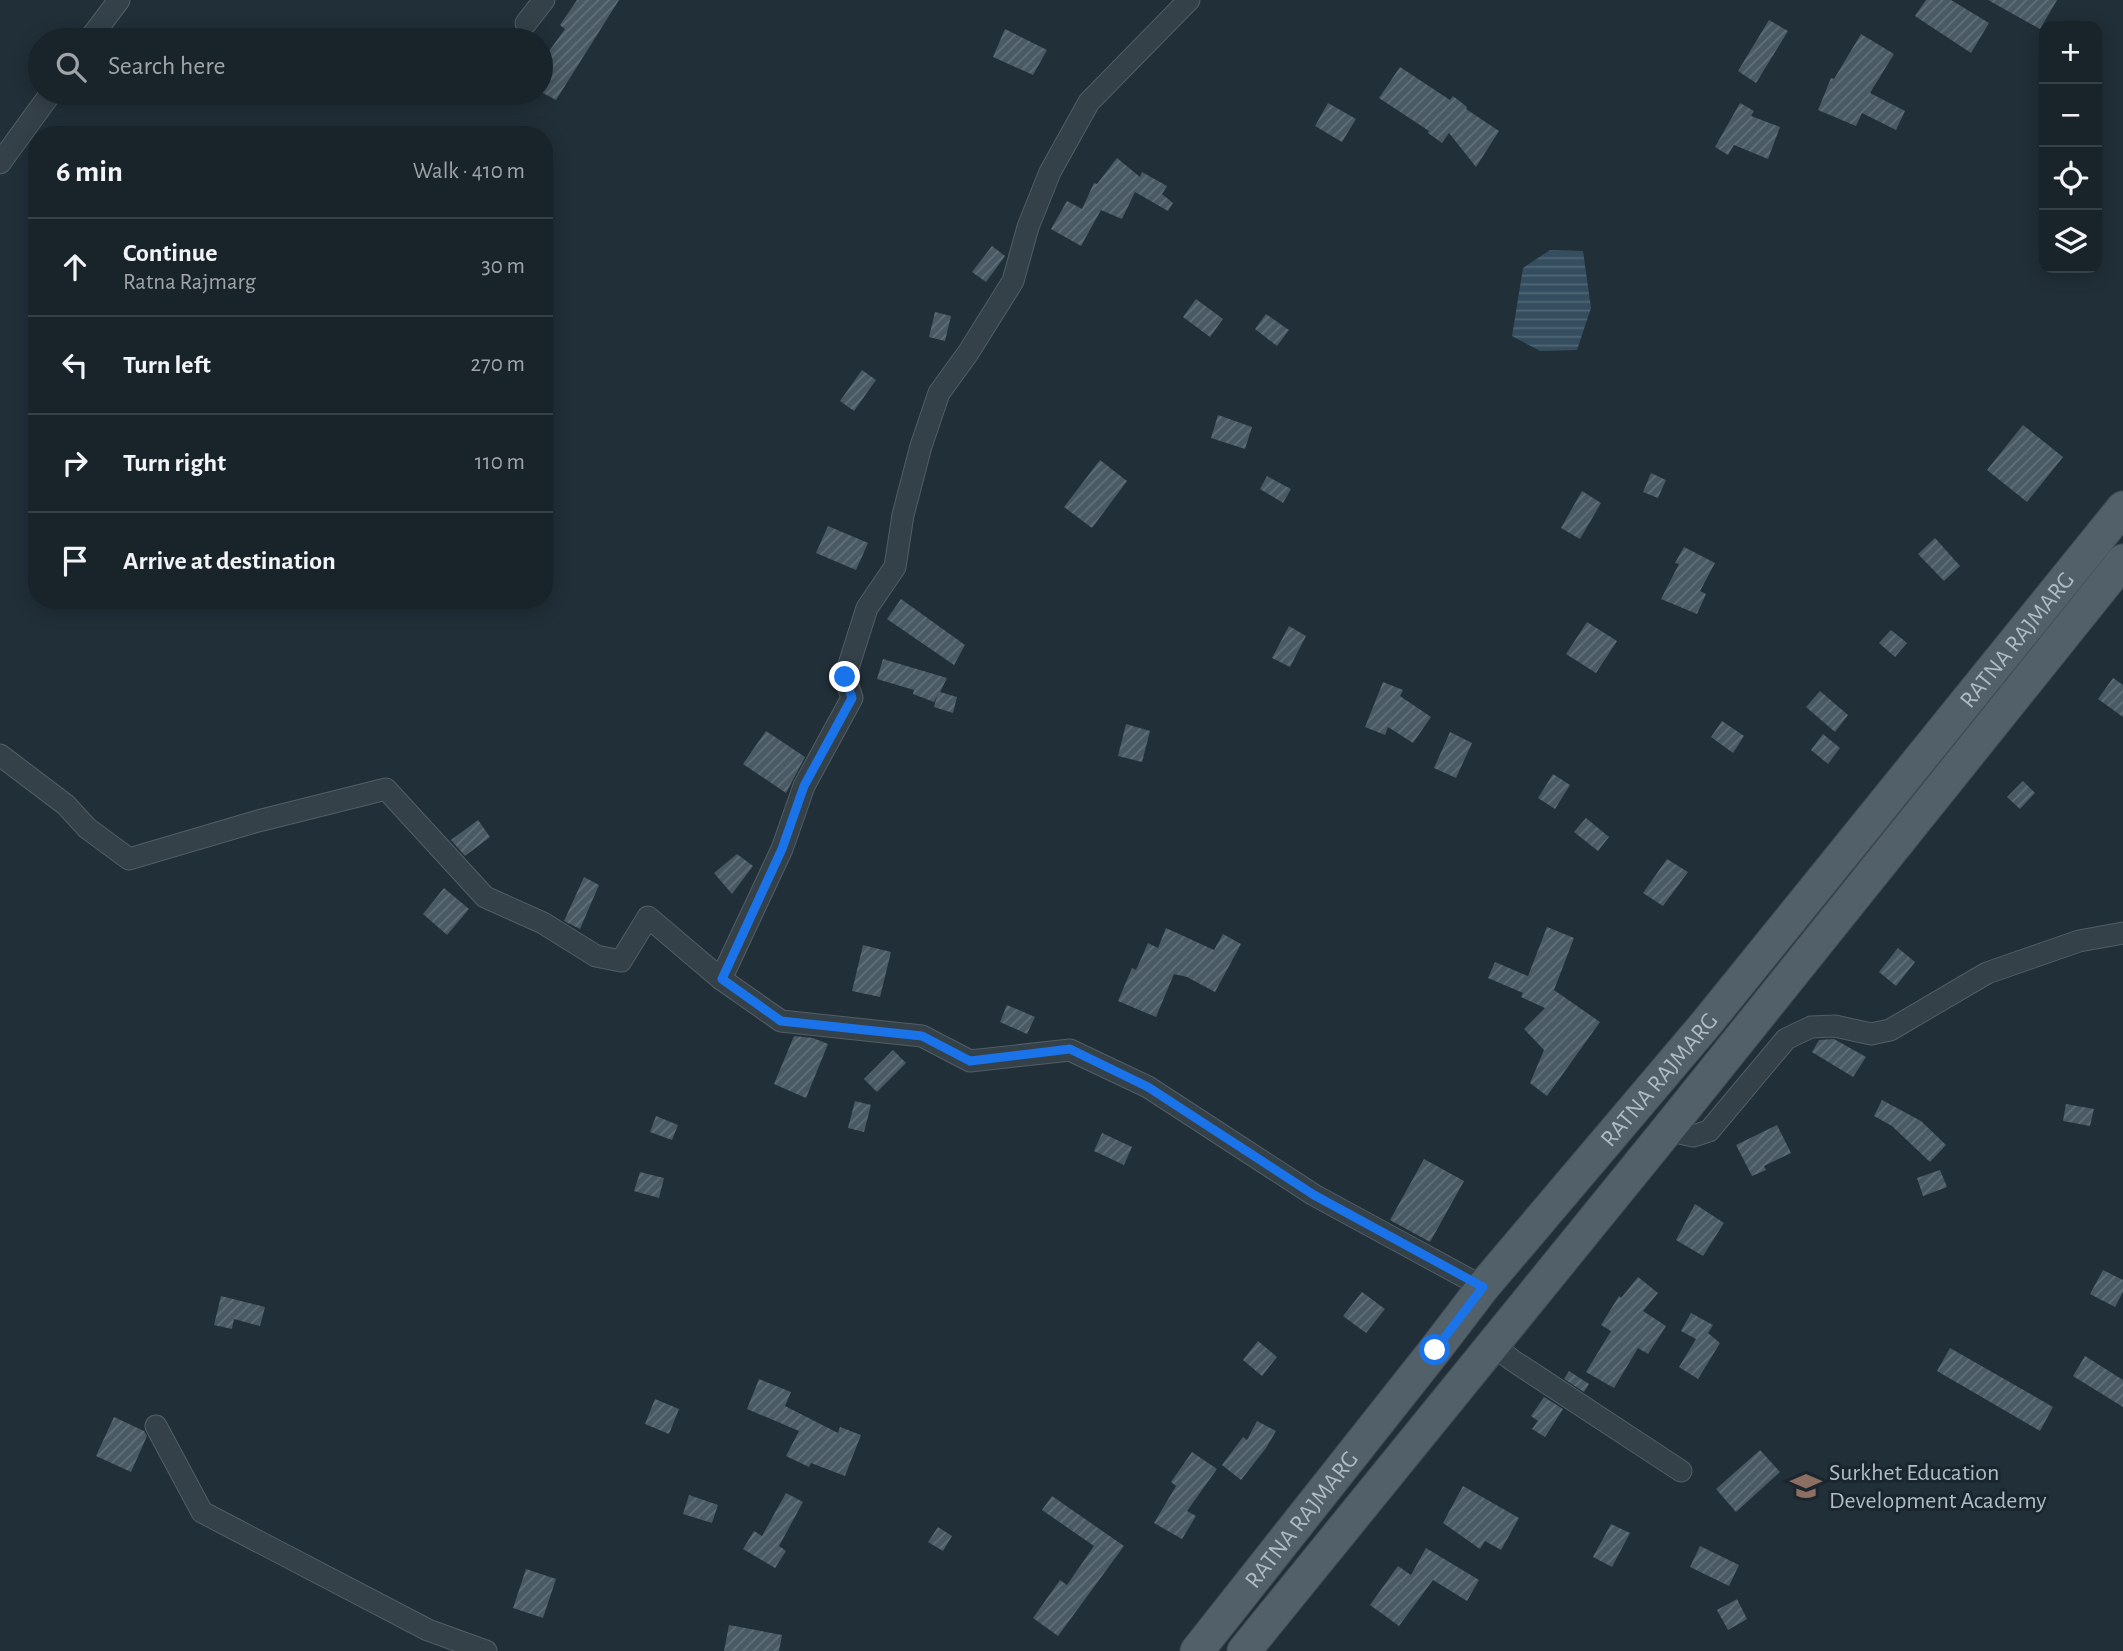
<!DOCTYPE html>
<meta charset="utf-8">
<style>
body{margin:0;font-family:"Alegreya Sans",sans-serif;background:#262f36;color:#f1f3f6}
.controls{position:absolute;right:21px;top:21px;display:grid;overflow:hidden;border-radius:14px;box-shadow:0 4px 18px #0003}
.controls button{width:63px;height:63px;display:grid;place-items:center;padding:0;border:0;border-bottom:2px solid #374047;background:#19232a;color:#f1f3f6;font:35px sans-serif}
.stop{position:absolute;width:21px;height:21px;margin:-16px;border:5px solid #1a73e8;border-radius:50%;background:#fff}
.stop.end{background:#1a73e8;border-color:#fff;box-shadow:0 2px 7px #0008}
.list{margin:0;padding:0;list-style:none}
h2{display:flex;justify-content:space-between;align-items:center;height:91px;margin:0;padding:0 28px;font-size:30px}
h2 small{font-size:23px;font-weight:400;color:#9fa4a8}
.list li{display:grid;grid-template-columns:46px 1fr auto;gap:21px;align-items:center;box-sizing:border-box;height:98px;padding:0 28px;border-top:2px solid #374047}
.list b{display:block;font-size:26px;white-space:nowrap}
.list p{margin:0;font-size:23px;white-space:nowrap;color:#9fa4a8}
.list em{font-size:23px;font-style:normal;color:#9fa4a8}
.icon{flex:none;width:38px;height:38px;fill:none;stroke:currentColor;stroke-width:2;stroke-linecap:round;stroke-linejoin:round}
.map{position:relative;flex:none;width:2123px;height:1651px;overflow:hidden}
.search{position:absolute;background:#19232a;box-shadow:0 4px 18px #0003;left:28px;top:28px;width:525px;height:77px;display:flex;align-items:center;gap:18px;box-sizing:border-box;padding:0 24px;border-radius:38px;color:#9fa4a8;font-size:26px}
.panel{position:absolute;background:#19232a;box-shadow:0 4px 18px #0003;left:28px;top:126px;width:525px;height:483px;border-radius:28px}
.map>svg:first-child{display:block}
.water{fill:url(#water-rules)}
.building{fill:url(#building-hatch)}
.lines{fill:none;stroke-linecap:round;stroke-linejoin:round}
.minor-casing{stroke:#525e66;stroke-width:23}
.primary-casing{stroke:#414c55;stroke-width:35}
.minor{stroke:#344148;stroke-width:21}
.primary{stroke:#526069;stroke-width:33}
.route{stroke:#1a73e8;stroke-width:9}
.labels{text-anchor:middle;stroke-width:6;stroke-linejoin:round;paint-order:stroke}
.street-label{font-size:24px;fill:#afbcc5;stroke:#1a252d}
.poi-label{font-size:24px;fill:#afbcc5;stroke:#1a252d;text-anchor:start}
</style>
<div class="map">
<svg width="2123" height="1651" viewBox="0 0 2123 1651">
<defs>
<pattern id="water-rules" width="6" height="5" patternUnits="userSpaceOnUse" patternTransform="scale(1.75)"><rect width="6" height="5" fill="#354e5f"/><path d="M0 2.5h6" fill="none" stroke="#506674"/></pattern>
<pattern id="building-hatch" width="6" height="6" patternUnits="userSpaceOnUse" patternTransform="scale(1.75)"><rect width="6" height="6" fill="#495a64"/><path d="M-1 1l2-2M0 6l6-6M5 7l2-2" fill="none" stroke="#617079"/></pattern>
</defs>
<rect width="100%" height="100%" fill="#212f38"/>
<path class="water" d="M1550 250 1583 251 1591 308 1577 350 1540 351 1512 336 1523 268Z"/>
<g class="building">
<path d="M577 0H619L556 100 541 92V71L549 56 547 54 565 29 560 25Z"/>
<path d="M1926 0H1951L1989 23 1971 53 1915 16Z"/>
<path d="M1988 0H2057L2040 29Z"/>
<path d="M1769 20 1788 31 1756 83 1738 71Z"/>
<path d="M1005 29 1047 50 1033 75 993 57Z"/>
<path d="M1861 34 1894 54 1870 93 1905 111 1896 130 1862 113 1856 126 1818 110 1831 78 1834 79Z"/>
<path d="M1400 67 1450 100 1453 96 1467 107 1466 109 1499 131 1476 167 1449 133 1442 143 1428 133 1429 131 1379 98Z"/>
<path d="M1328 103 1356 119 1342 142 1315 126Z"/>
<path d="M1740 103 1754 111 1751 116 1780 127 1768 159 1734 145 1728 155 1715 147Z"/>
<path d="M1117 158 1140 177 1142 172 1167 186 1162 194 1173 203 1168 211 1135 192 1122 219 1101 210 1081 246 1051 229 1067 201 1082 209 1094 183 1097 184Z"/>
<path d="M992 246 1005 256 986 282 972 272Z"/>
<path d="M1196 299 1223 319 1210 337 1183 317Z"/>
<path d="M935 312 951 316 945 341 929 337Z"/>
<path d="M1266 314 1289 330 1277 346 1255 329Z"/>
<path d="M862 370 876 380 854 411 840 401Z"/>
<path d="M1218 415 1252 427 1245 449 1211 438Z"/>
<path d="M2023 425 2063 457 2027 502 1987 470Z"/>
<path d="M1100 460 1127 481 1092 528 1064 507Z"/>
<path d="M1651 473 1666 480 1658 498 1643 492Z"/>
<path d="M1267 476 1291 489 1283 503 1260 489Z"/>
<path d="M1582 491 1601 503 1580 539 1561 528Z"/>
<path d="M828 526 868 543 856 570 816 553Z"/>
<path d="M1935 538 1960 566 1944 581 1918 554Z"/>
<path d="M1684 547 1715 563 1700 591 1706 594 1697 614 1661 599 1679 564 1675 563Z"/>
<path d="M901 599 965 645 954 665 887 619Z"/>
<path d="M1587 622 1617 641 1596 673 1566 654Z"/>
<path d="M1289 626 1306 636 1290 667 1272 658Z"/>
<path d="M1891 630 1907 643 1895 657 1879 643Z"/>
<path d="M883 659 947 678 940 692 957 697 953 713 934 707 937 696 934 702 913 694 914 690 877 679Z"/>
<path d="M2113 678 2123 685V717L2098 699Z"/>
<path d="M1383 682 1403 690 1400 696 1431 717 1413 743 1388 727 1385 735 1365 727Z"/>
<path d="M1820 691 1848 715 1835 732 1806 707Z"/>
<path d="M1722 721 1744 736 1733 753 1711 737Z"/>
<path d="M1126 724 1150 731 1142 762 1118 756Z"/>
<path d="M766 731 805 757 786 793 743 764Z"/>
<path d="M1450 732 1472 743 1456 778 1434 768Z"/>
<path d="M1823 734 1840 748 1828 764 1811 750Z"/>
<path d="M1553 774 1570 785 1555 809 1538 798Z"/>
<path d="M2023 781 2035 793 2020 809 2007 797Z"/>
<path d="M1586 818 1609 837 1598 851 1574 832Z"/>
<path d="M478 820 490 837 465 856 451 840Z"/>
<path d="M737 854 753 866 732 894 714 873Z"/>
<path d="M1667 859 1688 872 1663 906 1643 893Z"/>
<path d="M584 877 599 885 580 929 564 921Z"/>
<path d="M444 888 469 909 447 935 423 914Z"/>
<path d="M1547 927 1574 938 1554 990 1600 1022 1547 1096 1530 1083 1544 1050 1524 1029 1545 1008 1521 997 1523 993 1488 978 1495 962 1528 976Z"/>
<path d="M1166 928 1214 950 1223 934 1241 944 1215 992 1187 977 1174 974 1156 1017 1118 1001 1132 968 1136 970 1148 943 1158 948Z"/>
<path d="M863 945 891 952 880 997 852 991Z"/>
<path d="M1898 948 1915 962 1896 986 1879 972Z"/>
<path d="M1007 1005 1035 1017 1027 1034 1000 1022Z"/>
<path d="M794 1036 813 1038 828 1044 806 1098 774 1084Z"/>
<path d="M1834 1039 1866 1057 1853 1077 1812 1052 1819 1040Z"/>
<path d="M893 1050 906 1063 877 1092 864 1079Z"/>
<path d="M1882 1100 1921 1121 1946 1145 1930 1162 1892 1126 1874 1116Z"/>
<path d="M855 1101 871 1105 864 1132 848 1128Z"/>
<path d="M2066 1104 2094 1109 2090 1126 2063 1121Z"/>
<path d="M656 1116 678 1125 672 1140 650 1132Z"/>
<path d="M1777 1125 1791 1153 1764 1166 1766 1170 1752 1176 1736 1145Z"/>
<path d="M1102 1133 1132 1147 1124 1165 1094 1151Z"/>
<path d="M1424 1159 1464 1181 1430 1242 1390 1220Z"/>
<path d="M1940 1170 1947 1187 1923 1196 1917 1178Z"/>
<path d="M640 1172 664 1178 659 1198 634 1191Z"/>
<path d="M1695 1204 1724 1223 1703 1256 1676 1240Z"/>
<path d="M2103 1270 2123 1280V1292L2115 1307 2090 1294Z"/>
<path d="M1638 1277 1658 1293 1643 1311 1666 1326 1648 1354 1638 1348 1614 1388 1586 1372 1611 1331 1601 1325 1619 1296 1621 1298Z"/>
<path d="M1362 1292 1385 1309 1366 1333 1343 1316Z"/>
<path d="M221 1296 265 1307 260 1326 234 1319 232 1329 214 1325Z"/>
<path d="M1691 1313 1713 1325 1708 1333 1720 1343 1698 1379 1679 1367 1696 1339 1681 1331Z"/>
<path d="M1258 1341 1277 1357 1262 1376 1243 1360Z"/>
<path d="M1950 1348 2053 1407 2040 1431 1937 1371Z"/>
<path d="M2085 1356 2123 1380V1407L2073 1376Z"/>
<path d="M1569 1371 1589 1384 1584 1392 1564 1379Z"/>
<path d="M759 1379 791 1392 785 1406 838 1433 840 1427 861 1435 845 1476 811 1463 809 1467 786 1456 799 1431 747 1409Z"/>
<path d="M1544 1397 1563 1409 1545 1437 1532 1429 1538 1421 1531 1416Z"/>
<path d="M655 1399 679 1409 669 1434 645 1424Z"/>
<path d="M114 1417 144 1431 147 1436 131 1472 96 1456Z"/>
<path d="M1257 1421 1276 1431 1266 1448 1241 1480 1222 1465 1243 1437 1247 1440Z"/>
<path d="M1760 1450 1780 1472 1736 1512 1716 1489Z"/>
<path d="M1192 1452 1217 1469 1187 1511 1196 1516 1182 1539 1154 1523 1176 1486 1171 1482Z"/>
<path d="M1463 1486 1519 1518 1501 1550 1485 1541 1480 1549 1443 1523Z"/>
<path d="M786 1493 803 1502 779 1546 786 1551 775 1568 743 1549 754 1531 762 1536Z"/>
<path d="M689 1495 718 1505 712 1523 683 1514Z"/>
<path d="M1052 1496 1124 1546 1058 1636 1033 1618 1060 1580 1067 1585 1094 1546 1042 1510Z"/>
<path d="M1611 1524 1630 1533 1612 1567 1593 1557Z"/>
<path d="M938 1527 952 1536 943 1551 928 1542Z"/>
<path d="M1700 1546 1739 1565 1729 1586 1690 1567Z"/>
<path d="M1426 1548 1479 1580 1467 1601 1433 1580 1399 1626 1370 1605 1398 1566 1411 1575Z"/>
<path d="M526 1569 556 1579 543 1618 513 1608Z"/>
<path d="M1737 1599 1747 1619 1728 1630 1717 1610Z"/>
<path d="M729 1625 782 1635 779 1651H724Z"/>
</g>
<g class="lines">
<g class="minor-casing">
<g id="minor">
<path d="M526 23 544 0"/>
<path d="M89 40 119 0"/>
<path d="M0 163 51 93"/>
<path d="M0 755 66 805 87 828 129 859 258 821 386 789 485 897 543 923 596 956 621 961 648 917 721 979 781 1021 922 1036 970 1061 1070 1050 1148 1087 1314 1195 1483 1287"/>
<path d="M721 979 782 849 804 786 852 698 845 677 867 608 895 567 903 515 921 446 939 393 968 353 1013 281 1028 227 1050 172 1089 102 1189 0"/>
<path d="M1667 1130 1693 1136 1709 1131 1786 1039 1811 1027 1835 1026 1871 1034 1890 1030 1987 973 2079 941 2123 933"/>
<path d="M1492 1344 1512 1360 1681 1471"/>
<path d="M156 1426 202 1512 428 1630 486 1651"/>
</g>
</g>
<g class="primary-casing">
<g id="primary">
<path id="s1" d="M1197 1651 1435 1350 1483 1287 1705 1025 2123 508"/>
<path d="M1244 1651 1667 1130 2123 561"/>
</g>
</g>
<use href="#minor" class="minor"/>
<use href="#primary" class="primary"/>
</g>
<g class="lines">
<path class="route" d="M845 677 852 698 804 786 782 849 722 979 781 1021 922 1036 970 1061 1070 1049 1148 1087 1314 1195 1483 1287 1435 1350"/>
</g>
<defs>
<g id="school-bare" transform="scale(2.415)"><path d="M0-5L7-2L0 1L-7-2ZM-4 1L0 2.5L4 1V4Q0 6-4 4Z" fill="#8d6e63" stroke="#1a252d" stroke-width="2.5" paint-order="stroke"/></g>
</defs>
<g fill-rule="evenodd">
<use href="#school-bare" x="1806" y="1486"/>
</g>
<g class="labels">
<g class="street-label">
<text dy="8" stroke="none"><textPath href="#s1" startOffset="1302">RATNA RAJMARG</textPath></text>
<text dy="8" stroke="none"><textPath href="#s1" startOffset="735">RATNA RAJMARG</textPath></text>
<text dy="8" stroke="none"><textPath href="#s1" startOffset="168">RATNA RAJMARG</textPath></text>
</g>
<g class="poi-label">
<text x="1829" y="1480">Surkhet Education<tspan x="1829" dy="28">Development Academy</tspan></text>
</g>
</g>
</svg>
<div class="controls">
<button>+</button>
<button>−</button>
<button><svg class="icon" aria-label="locate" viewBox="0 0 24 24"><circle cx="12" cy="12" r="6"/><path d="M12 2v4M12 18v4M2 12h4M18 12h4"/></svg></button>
<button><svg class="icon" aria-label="layers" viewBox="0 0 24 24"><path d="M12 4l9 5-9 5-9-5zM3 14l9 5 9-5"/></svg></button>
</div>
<div class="stop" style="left:1435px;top:1350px"></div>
<div class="stop end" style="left:845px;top:677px"></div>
<div class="search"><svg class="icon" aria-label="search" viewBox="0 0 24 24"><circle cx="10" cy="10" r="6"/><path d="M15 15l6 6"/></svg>Search here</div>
<section class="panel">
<h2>6 min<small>Walk · 410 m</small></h2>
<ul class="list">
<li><svg class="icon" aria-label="ahead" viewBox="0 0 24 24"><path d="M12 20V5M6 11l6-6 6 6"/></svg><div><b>Continue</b><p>Ratna Rajmarg</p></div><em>30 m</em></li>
<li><svg class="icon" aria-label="left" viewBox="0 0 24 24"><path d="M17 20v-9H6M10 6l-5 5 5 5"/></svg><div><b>Turn left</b></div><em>270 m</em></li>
<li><svg class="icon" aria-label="right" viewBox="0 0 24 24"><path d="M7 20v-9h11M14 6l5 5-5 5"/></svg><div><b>Turn right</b></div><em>110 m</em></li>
<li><svg class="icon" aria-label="arrive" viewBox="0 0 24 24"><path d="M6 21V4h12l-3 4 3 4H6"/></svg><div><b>Arrive at destination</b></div></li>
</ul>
</section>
</div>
